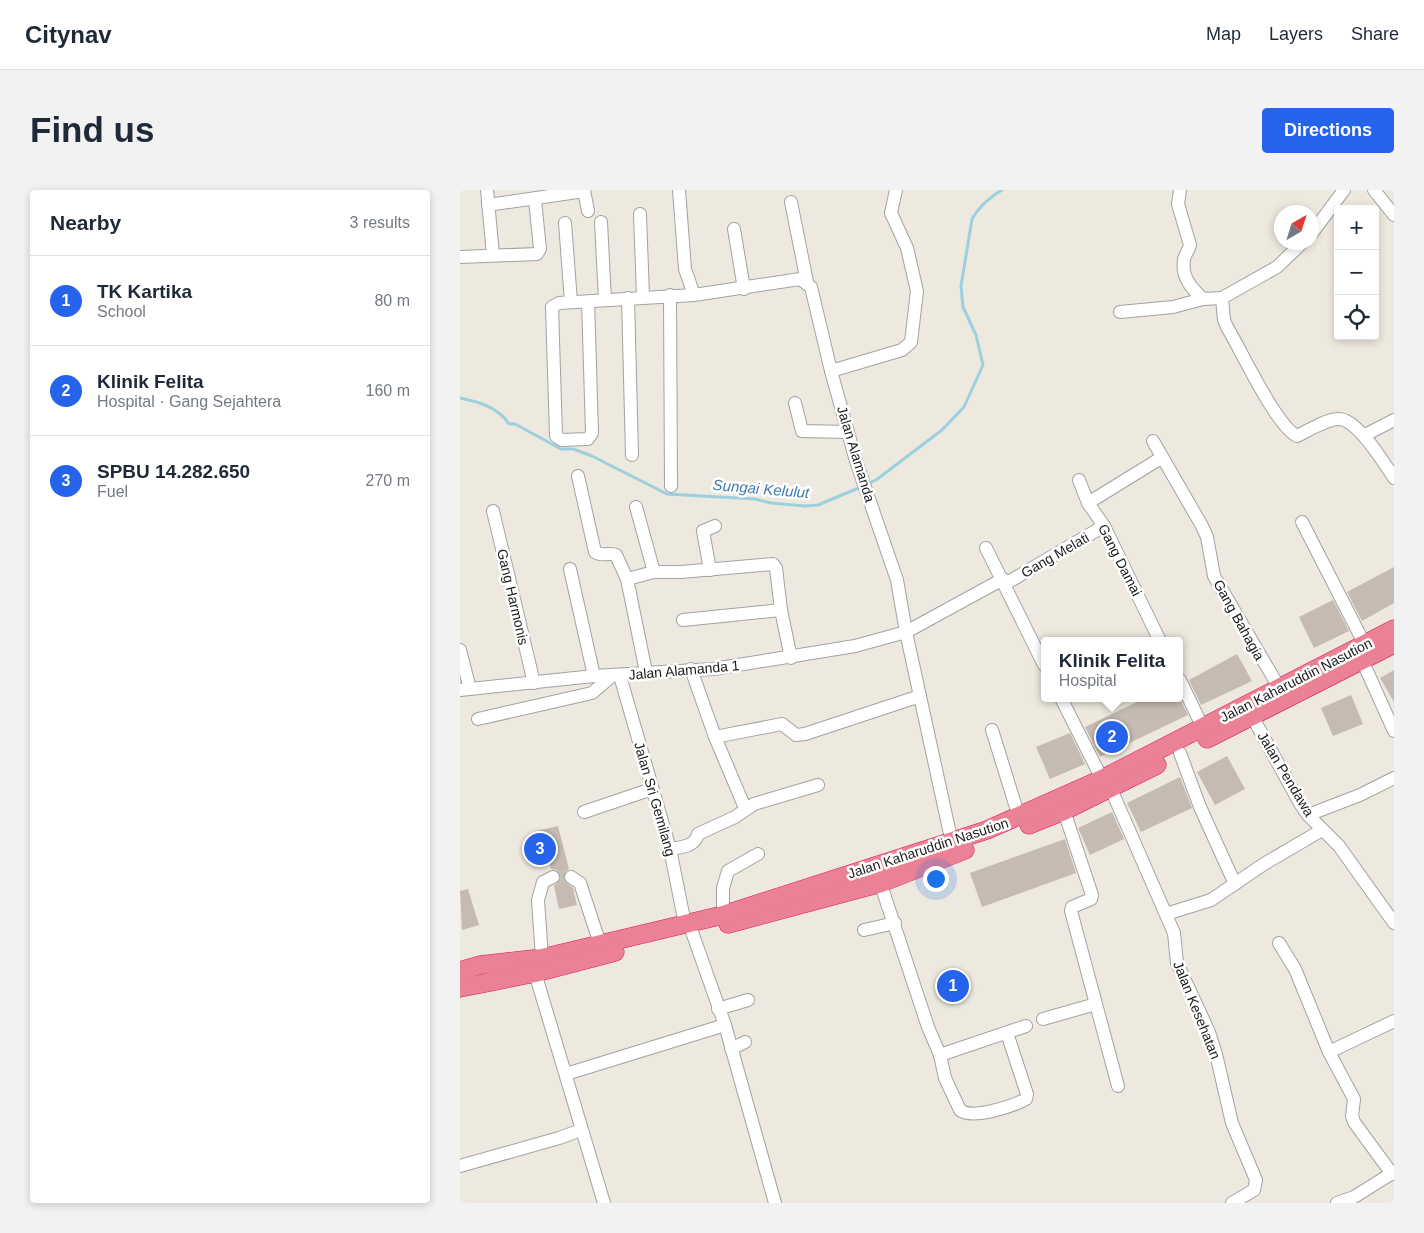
<!DOCTYPE html>
<meta charset="utf-8">
<style>
body{margin:0;font-family:Arial,sans-serif;background:#f2f2f3;color:#1f2937}
.controls{position:absolute;right:15px;top:15px;display:grid;overflow:hidden;border-radius:5px;box-shadow:0 2px 8px #0003}
.controls button{width:45px;height:45px;display:grid;place-items:center;padding:0;border:0;border-bottom:1px solid #e0e1e3;background:#fff;color:#1f2937;font:25px sans-serif}
.compass{position:absolute;left:814px;top:15px;width:45px;height:45px;border-radius:50%;background:#fff;box-shadow:0 2px 8px #0003;rotate:39deg}
.you{position:absolute;left:475px;top:688px;width:18px;height:18px;margin:-12px;border:4px solid #fff;border-radius:50%;background:#1a73e8;box-shadow:0 0 0 8px #1a73e833}
.badge{display:grid;place-items:center;width:32px;height:32px;border-radius:50%;background:#2563eb;color:#fff;font-size:16px;font-weight:700}
.pin{position:absolute;translate:-50% -50%;border:2px solid #fff;box-shadow:0 1px 5px #0006}
.popup{position:absolute;left:581px;top:447px;width:142px;height:65px;box-sizing:border-box;display:grid;place-content:center;border-radius:5px;background:#fff;filter:drop-shadow(0 1px 4px #0005);font-size:16px;white-space:nowrap;color:#747a83}
.popup b{font-size:19px;color:#1f2937}
.popup::after{content:'';position:absolute;left:50%;top:100%;margin-left:-10px;border:10px solid transparent;border-top-color:#fff}
.list{margin:0;padding:0;list-style:none}
h2{display:flex;justify-content:space-between;align-items:center;height:65px;margin:0;padding:0 20px;font-size:21px}
h2 small{font-size:16px;font-weight:400;color:#747a83}
.list li{display:grid;grid-template-columns:32px 1fr auto;gap:15px;align-items:center;box-sizing:border-box;height:90px;padding:0 20px;border-top:1px solid #e0e1e3}
.list b{display:block;font-size:19px;white-space:nowrap}
.list p{margin:0;font-size:16px;white-space:nowrap;color:#747a83}
.list em{font-size:16px;font-style:normal;color:#747a83}
.icon{flex:none;width:28px;height:28px;fill:none;stroke:currentColor;stroke-width:2;stroke-linecap:round;stroke-linejoin:round}
.map{position:relative;flex:none;width:934px;height:1013px;overflow:hidden;border-radius:5px}
header{display:flex;align-items:center;gap:30px;box-sizing:border-box;height:70px;padding:0 25px;background:#fff;border-bottom:1px solid #e0e1e3}
header strong{font-size:24px}
nav{display:flex;gap:28px;margin-inline-start:auto;font-size:18px}
.intro{display:flex;align-items:center;justify-content:space-between;box-sizing:border-box;height:120px;padding:0 30px}
h1{margin:0;font-size:35px}
.button{padding:12px 22px;border-radius:5px;background:#2563eb;color:#fff;font-size:18px;font-weight:700}
main{display:flex;gap:30px;padding:0 30px}
aside{flex:1;background:#fff;border-radius:5px;box-shadow:0 2px 8px #0003}
.map>svg:first-child{display:block}
.lines{fill:none;stroke-linecap:round;stroke-linejoin:round}
.stream{stroke:#9cd0df;stroke-width:3}
.building{fill:#c5bbb3}
.minor-tunnel{stroke:#c3c0b8;stroke-width:12;stroke-dasharray:12 6;stroke-linecap:butt}
.minor-casing{stroke:#a2a2a2;stroke-width:14}
.highway-casing{stroke:#df195d;stroke-width:19}
.minor{stroke:#fff;stroke-width:12}
.highway{stroke:#eb8194;stroke-width:18}
.labels{text-anchor:middle;stroke-width:5;stroke-linejoin:round;paint-order:stroke}
.street-label{font-size:14px;fill:#1b1b1b;stroke:#fff}
.water-label{font-size:15px;font-style:italic;fill:#4379af;stroke:#fff}
</style>
<header>
<strong>Citynav</strong>
<nav><a>Map</a><a>Layers</a><a>Share</a></nav>
</header>
<div class="intro"><h1>Find us</h1><a class="button">Directions</a></div>
<main>
<aside>
<h2>Nearby<small>3 results</small></h2>
<ul class="list">
<li><span class="badge">1</span><div><b>TK Kartika</b><p>School</p></div><em>80 m</em></li>
<li><span class="badge">2</span><div><b>Klinik Felita</b><p>Hospital · Gang Sejahtera</p></div><em>160 m</em></li>
<li><span class="badge">3</span><div><b>SPBU 14.282.650</b><p>Fuel</p></div><em>270 m</em></li>
</ul>
</aside>
<div class="map">
<svg width="934" height="1013" viewBox="0 0 934 1013">
<rect width="100%" height="100%" fill="#ede9df"/>
<g class="lines">
<g class="stream">
<path d="M0 208C19 212 38 217 49 234H55L101 259H113L132 266 207 304 295 309 311 313 345 316 358 315 401 297"/>
<path d="M407 294 416 290 482 240 504 217 523 175 516 145 503 117 501 96 512 29C519 17 530 7 542 0"/>
</g>
</g>
<g class="building">
<path d="M934 377V413L902 431 887 402Z"/>
<path d="M873 410 889 441 854 458 839 427Z"/>
<path d="M777 464 792 491 741 515 729 490Z"/>
<path d="M934 480V512L920 488Z"/>
<path d="M891 505 903 534 873 546 861 518Z"/>
<path d="M685 508H720L728 525 640 567 625 537Z"/>
<path d="M610 543 625 574 590 589 576 557Z"/>
<path d="M767 566 785 599 755 615 737 582Z"/>
<path d="M720 587 732 618 681 642 667 613Z"/>
<path d="M652 622 664 649 630 665 618 638Z"/>
<path d="M98 636 109 679 104 683V690L113 698 117 715 99 719 94 696 100 691V684L97 680 91 679 87 662 83 663 77 641Z"/>
<path d="M605 649 616 683 522 717 510 683Z"/>
<path d="M8 699 19 735 2 740 0 701Z"/>
</g>
<g class="lines">
<path class="minor-tunnel" d="M93 687H111"/>
<g class="minor-casing">
<g id="minor">
<path d="M27 0 33 65"/>
<path d="M124 0 128 21"/>
<path d="M219 0 225 79 234 105"/>
<path d="M720 0 718 14 730 55C729 61 724 65 724 70 721 87 732 99 743 109"/>
<path d="M914 0 934 25"/>
<path d="M331 12 347 92"/>
<path d="M28 15 124 1"/>
<path d="M180 24 183 107"/>
<path d="M141 32 145 110"/>
<path d="M105 33 111 112"/>
<path d="M274 39 284 99"/>
<path d="M852 43 884 0"/>
<path d="M0 67 77 64 80 59 75 10"/>
<path d="M210 105 211 296"/>
<path d="M168 108 172 265"/>
<path d="M762 108 764 130 767 137C781 160 816 236 837 246 849 240 865 230 878 229 897 228 924 273 934 288"/>
<path d="M128 111 132 243 128 249 102 250 96 246 92 117 99 113 234 105 340 89 351 97 371 181 396 271 437 390 446 442 492 653"/>
<path d="M660 122 713 117 743 109 762 108 817 77 843 52"/>
<path d="M371 181 442 160 451 152 457 101 447 58 431 23 436 0"/>
<path d="M335 213 342 241 388 242"/>
<path d="M905 245 934 230"/>
<path d="M693 251 742 336 747 347 754 386 820 499"/>
<path d="M118 286 135 362C142 367 149 362 156 365L167 389 186 482"/>
<path d="M619 290 628 313 644 336 700 451"/>
<path d="M628 313 701 268"/>
<path d="M176 317 194 382"/>
<path d="M33 321 74 493"/>
<path d="M842 332 905 455"/>
<path d="M526 358 584 475"/>
<path d="M110 379 134 486"/>
<path d="M250 380 243 341 255 336"/>
<path d="M167 389 194 382H221L313 374 316 378 321 420 331 468"/>
<path d="M545 394 644 336"/>
<path d="M223 430 321 420"/>
<path d="M0 460 10 499"/>
<path d="M902 470 934 541"/>
<path d="M231 479 255 547 285 618"/>
<path d="M160 486 210 659 225 734"/>
<path d="M720 490 743 538"/>
<path d="M0 500 134 486 253 479 395 456 446 442 543 389"/>
<path d="M601 508 642 589"/>
<path d="M793 528 841 615 848 625 879 656 934 733"/>
<path d="M18 529 132 503 153 485"/>
<path d="M532 540 559 627"/>
<path d="M255 547 322 534 336 545 345 544 460 506"/>
<path d="M720 563 740 617 775 694"/>
<path d="M651 599 714 743 717 773 749 842 756 864 772 933 796 990 794 1000 772 1013"/>
<path d="M604 621 632 705 631 709 612 717 611 721 658 896"/>
<path d="M124 622 192 599"/>
<path d="M848 625 900 605 934 588"/>
<path d="M210 659C221 657 235 657 238 644L275 627 294 614 358 595"/>
<path d="M418 686 468 837 480 865 485 888 500 920C512 930 553 916 566 909L567 904 547 843"/>
<path d="M111 687 120 693 140 754"/>
<path d="M706 724 751 710 804 674 862 640"/>
<path d="M263 725V698L268 681 298 664"/>
<path d="M404 740 435 733"/>
<path d="M232 742 265 835 315 1013"/>
<path d="M819 753 835 779 869 862 894 909 892 926 894 932 932 984"/>
<path d="M82 768 78 710 83 692 93 687"/>
<path d="M75 783 144 1013"/>
<path d="M258 819 288 810"/>
<path d="M583 829 636 814"/>
<path d="M271 859 285 852"/>
<path d="M869 862 934 831"/>
<path d="M480 865 566 836"/>
<path d="M106 884 265 835"/>
<path d="M0 976 99 948 121 940"/>
<path d="M877 1013 894 1007 934 982"/>
</g>
</g>
<g class="highway-casing">
<g id="highway">
<path d="M747 549 934 454"/>
<path d="M569 635 604 621 697 575"/>
<path d="M268 734 421 693 505 660"/>
<path d="M0 781 20 775 82 768 263 725 527 640 642 589 934 439"/>
<path d="M0 798 75 783 155 762"/>
</g>
</g>
<use href="#minor" class="minor"/>
<use href="#highway" class="highway"/>
</g>
<g class="labels">
<g class="street-label">
<text transform="translate(396 264) rotate(73)" y="5">Jalan Alamanda</text>
<text transform="translate(595 365) rotate(-30)" y="5">Gang Melati</text>
<text transform="translate(660 370) rotate(63)" y="5">Gang Damai</text>
<text transform="translate(53 407) rotate(77)" y="5">Gang Harmonis</text>
<text transform="translate(779 430) rotate(61)" y="5">Gang Bahagia</text>
<text transform="translate(224 480) rotate(-5)" y="5">Jalan Alamanda 1</text>
<text transform="translate(836 490) rotate(-27)" y="5">Jalan Kaharuddin Nasution</text>
<text transform="translate(826 584) rotate(59)" y="5">Jalan Pendawa</text>
<text transform="translate(195 609) rotate(74)" y="5">Jalan Sri Gemilang</text>
<text transform="translate(468 658) rotate(-18)" y="5">Jalan Kaharuddin Nasution</text>
<text transform="translate(737 820) rotate(68)" y="5">Jalan Kesehatan</text>
</g>
<g class="water-label">
<text transform="translate(301 299) rotate(5)" y="5">Sungai Kelulut</text>
</g>
</g>
</svg>
<div class="controls">
<button>+</button>
<button>−</button>
<button><svg class="icon" aria-label="locate" viewBox="0 0 24 24"><circle cx="12" cy="12" r="6"/><path d="M12 2v4M12 18v4M2 12h4M18 12h4"/></svg></button>
</div>
<svg class="compass" viewBox="-18 -18 36 36"><path d="M0-13l5 13h-10z" fill="#e53935"/><path d="M0 13l5-13h-10z" fill="#747a83"/></svg>
<div class="you"></div>
<div class="pin badge" style="left:493px;top:796px">1</div>
<div class="pin badge" style="left:652px;top:547px">2</div>
<div class="popup"><b>Klinik Felita</b>Hospital</div>
<div class="pin badge" style="left:80px;top:659px">3</div>
</div>
</main>
